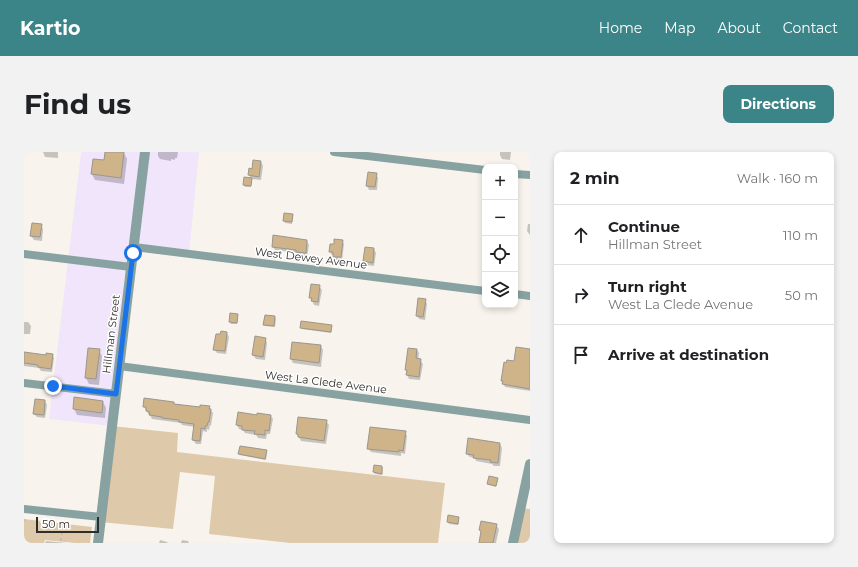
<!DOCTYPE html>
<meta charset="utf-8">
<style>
body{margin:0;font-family:Montserrat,sans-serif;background:#f2f2f2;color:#202124}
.controls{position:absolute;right:12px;top:12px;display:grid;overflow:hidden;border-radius:8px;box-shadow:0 2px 6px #0003}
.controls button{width:36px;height:36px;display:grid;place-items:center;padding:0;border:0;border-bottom:1px solid #e0e0e0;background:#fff;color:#202124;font:20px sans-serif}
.scale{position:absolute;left:12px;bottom:10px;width:63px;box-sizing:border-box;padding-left:4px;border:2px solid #2f2d2b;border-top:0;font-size:11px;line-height:14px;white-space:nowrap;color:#2f2d2b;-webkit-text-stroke:3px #fff;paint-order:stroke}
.stop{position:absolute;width:12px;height:12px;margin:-9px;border:3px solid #1a73e8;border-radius:50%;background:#fff}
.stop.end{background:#1a73e8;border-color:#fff;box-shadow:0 1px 4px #0008}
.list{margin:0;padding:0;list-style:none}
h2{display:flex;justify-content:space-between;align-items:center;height:52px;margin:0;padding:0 16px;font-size:17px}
h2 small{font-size:13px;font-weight:400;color:#757577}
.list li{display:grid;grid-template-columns:26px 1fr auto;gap:12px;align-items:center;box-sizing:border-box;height:60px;padding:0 16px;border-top:1px solid #e0e0e0}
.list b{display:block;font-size:15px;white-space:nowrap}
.list p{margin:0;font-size:13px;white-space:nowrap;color:#757577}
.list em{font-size:13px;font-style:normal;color:#757577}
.icon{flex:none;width:22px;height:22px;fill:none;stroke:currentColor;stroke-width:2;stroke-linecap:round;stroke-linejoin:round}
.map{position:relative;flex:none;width:506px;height:391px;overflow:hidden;border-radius:8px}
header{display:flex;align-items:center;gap:24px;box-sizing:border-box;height:56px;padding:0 20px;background:#3b8488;color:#fff}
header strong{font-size:19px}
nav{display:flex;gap:22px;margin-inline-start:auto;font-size:14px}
.intro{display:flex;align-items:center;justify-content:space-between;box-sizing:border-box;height:96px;padding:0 24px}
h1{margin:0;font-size:28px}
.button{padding:10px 18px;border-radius:8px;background:#3b8488;color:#fff;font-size:14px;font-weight:700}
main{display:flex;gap:24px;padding:0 24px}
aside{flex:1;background:#fff;border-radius:8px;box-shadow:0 2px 6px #0003}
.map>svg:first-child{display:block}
.commercial{fill:#f0e5fa}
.green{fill:#dec9aa}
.shadow{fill:#0003}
.building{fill:#d0b489;stroke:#9a9690}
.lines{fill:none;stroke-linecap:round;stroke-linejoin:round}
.path{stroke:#bab6b1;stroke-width:1.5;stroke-dasharray:3 3;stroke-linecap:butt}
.minor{stroke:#88a2a2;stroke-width:8}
.tertiary{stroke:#88a2a2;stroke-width:10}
.route{stroke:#1a73e8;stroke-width:5}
.labels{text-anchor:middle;stroke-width:3;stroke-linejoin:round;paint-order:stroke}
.street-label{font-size:11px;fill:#2f2d2b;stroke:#fff}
</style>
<header>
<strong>Kartio</strong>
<nav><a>Home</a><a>Map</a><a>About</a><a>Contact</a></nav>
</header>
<div class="intro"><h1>Find us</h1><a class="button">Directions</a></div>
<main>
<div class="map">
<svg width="506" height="391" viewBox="0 0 506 391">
<rect width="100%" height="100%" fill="#f8f4ed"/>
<path class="commercial" d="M57 0H175L165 102 110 95 88 274 25 267Z"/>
<g class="green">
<path d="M88 274 154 281 153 300 421 331 414 391H266L185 382 191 324 156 320 149 377 76 370Z"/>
<path d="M496 356 506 357V391H489Z"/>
<path d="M0 367 68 375 66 391H51L21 388 20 391H0Z"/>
</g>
<g class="shadow">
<path d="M19 0H34V6L21 5Z"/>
<path d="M82 0 100 1 103 7 100 32 71 28 68 22 69 8 81 9Z"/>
<path d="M134 0H154L153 6H151V8L147 7V9L136 7 134 4Z"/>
<path d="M476 0H487L486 8 478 7 476 3Z"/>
<path d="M237 10 239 14 237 28 228 27 227 35H221L220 33 221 26 227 27 225 23 229 18Z"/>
<path d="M352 22 354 26 353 38H345L343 34Z"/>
<path d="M268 62 269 64 268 72 261 71 260 69Z"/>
<path d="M504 72H506V83L503 79Z"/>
<path d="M17 73 19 77 18 89 10 88 7 84Z"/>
<path d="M283 89 285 93 283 105 275 104 273 101 251 98 249 95Z"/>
<path d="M318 89 320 92 318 109 312 108 310 103H308L306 100 311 93Z"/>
<path d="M342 96 350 97 352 101 350 114 342 113 340 109Z"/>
<path d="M295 134 298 138 295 154 290 153 286 145Z"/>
<path d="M401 148 403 152 401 168 395 167 393 163Z"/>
<path d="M213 163 214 164 213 172H207L206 170Z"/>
<path d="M251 165 252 167 251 175 241 174V173Z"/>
<path d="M0 170H4L7 174 6 182H0Z"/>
<path d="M307 174 308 175 307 181 278 177V176Z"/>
<path d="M203 181 205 185 202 202 193 201 190 197Z"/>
<path d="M241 187 243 191 241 208 232 207 229 203Z"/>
<path d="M297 194 299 198 297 215 269 211 267 207Z"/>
<path d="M75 198 78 204 75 233 65 232 62 226Z"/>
<path d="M393 198 395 201 394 208H396L399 212 396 228 385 227 383 223V219L382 217Z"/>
<path d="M506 198V239L481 235 478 229 491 211Z"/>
<path d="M0 201 22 204 28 202 30 206 28 220 17 219 15 216 0 214Z"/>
<path d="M51 246 79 250 82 256 81 266 53 263 50 257Z"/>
<path d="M21 249 23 253 21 266 13 265 10 262Z"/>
<path d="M149 251 151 253 177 256 185 255 189 261 187 274 186 273 185 278 183 277V280L179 279 177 292H172L169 288 171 275 158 273 157 271 128 267 126 263H125L120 255Z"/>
<path d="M215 261 234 264 246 263 249 267 246 282H243L242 287 234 286 232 283 221 281 219 278 215 277 213 273Z"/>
<path d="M302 269 305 273 302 292 277 289 273 282Z"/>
<path d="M381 280 383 284 381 302 377 301V304L347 300 344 296Z"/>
<path d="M476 292 478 296 476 314H470L468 312 452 309 451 306 446 305 443 302Z"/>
<path d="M242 299 243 301 242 308 216 303 215 302Z"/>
<path d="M358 315 359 316 358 323 351 322 350 320Z"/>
<path d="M473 327 474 328 472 335 465 333 464 332Z"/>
<path d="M434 366 435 368 434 373 425 372 424 370Z"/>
<path d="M472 373 475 377 472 391H456L458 381 456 378Z"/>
<path d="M136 388 143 390 144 391H135Z"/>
<path d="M158 388 164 389 165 391H157Z"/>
<path d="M22 389 43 391H21Z"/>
</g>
<g class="building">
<path d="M81 0H100L97 26 67 22 69 7 80 8Z"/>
<path d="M229 8 237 9 235 25 224 23 225 16 228 17Z"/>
<path d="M344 20 353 21 351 35 342 34Z"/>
<path d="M220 25 228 26 227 34 219 33Z"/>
<path d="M260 61 269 62 268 70 259 69Z"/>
<path d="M8 71 18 72 16 85 6 84Z"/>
<path d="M249 83 283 88 282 101 272 100V98L248 95Z"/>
<path d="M310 87 319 88 317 105H309V100H305L306 92H310Z"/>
<path d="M341 95 350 96 349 111 339 109Z"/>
<path d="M287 132 296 133 294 150 287 149 288 146H285Z"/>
<path d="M394 146 402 147 399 165 392 164Z"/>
<path d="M206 161 214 162 213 171 205 170Z"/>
<path d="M241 163 251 164 250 174 239 173Z"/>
<path d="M277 169 308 173 307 180 276 176Z"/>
<path d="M197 179 203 180 201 199 189 198 192 182H196Z"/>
<path d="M231 184 242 186 239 205 228 203Z"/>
<path d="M268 190 297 193 295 211 266 207Z"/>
<path d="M492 195 506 197V237L478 232 479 229H477L480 210 482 211 483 208 490 209Z"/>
<path d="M64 196 76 197 72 227 61 226Z"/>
<path d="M384 196 393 197 392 206 397 207 395 225 382 223 383 218H381Z"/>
<path d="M0 200 22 203V201L29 202 27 217 14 215V213L0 211Z"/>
<path d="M50 245 79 249 78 261 49 257Z"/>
<path d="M120 246 150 250V252L176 255V253L186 254 185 257H187L185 270H184L183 274H181V277L177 276 176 289 168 288 170 272 155 270V268L138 266V265L125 263 126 260 122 259V255H119Z"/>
<path d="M11 247 21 248 20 263 9 262Z"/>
<path d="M214 260 233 263V261L247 263 245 279 241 278V283L230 282 231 279 218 278V274L212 273Z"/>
<path d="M274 265 303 268 300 289 274 285V282H272Z"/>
<path d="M346 275 382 279 379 299 375 298V300L343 297Z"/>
<path d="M444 286 476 291 474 311 466 310 467 308 449 306 450 303 442 302Z"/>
<path d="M216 294 243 298 241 307 214 302Z"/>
<path d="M350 313 358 314V322L349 320Z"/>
<path d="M465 324 474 326 472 334 463 332Z"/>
<path d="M424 363 435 365 434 372 423 370Z"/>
<path d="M457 369 473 372 469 391H455L457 379 455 378Z"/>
</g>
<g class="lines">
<g class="path">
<path d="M0 369V367"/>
<path d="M37 389 39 372"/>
</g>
<g class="minor">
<path d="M310 0 461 18"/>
<path d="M491 22 506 23"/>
<path d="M110 95 461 139"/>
<path d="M0 102 107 115"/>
<path d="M491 142 506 144"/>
<path d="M95 214 506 268"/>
<path d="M0 231 92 242"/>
<path d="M0 357 77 365"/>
</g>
<g class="tertiary">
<path d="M74 391 121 0"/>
<path d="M489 391 506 312"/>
</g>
</g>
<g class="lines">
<path class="route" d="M29 234 92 242 109 101"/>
</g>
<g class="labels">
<g class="street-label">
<text transform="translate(287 106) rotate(7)" y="4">West Dewey Avenue</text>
<text transform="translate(87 182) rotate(-83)" y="4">Hillman Street</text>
<text transform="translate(302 230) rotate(7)" y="4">West La Clede Avenue</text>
</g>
</g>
</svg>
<div class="controls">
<button>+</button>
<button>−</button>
<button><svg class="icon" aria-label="locate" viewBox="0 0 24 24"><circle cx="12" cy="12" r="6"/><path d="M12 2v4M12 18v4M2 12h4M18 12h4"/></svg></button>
<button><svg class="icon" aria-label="layers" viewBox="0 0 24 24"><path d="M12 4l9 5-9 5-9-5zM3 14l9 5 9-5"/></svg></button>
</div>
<div class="scale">50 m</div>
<div class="stop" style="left:109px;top:101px"></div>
<div class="stop end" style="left:29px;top:234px"></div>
</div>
<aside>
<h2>2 min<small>Walk · 160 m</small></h2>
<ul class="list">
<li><svg class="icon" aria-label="ahead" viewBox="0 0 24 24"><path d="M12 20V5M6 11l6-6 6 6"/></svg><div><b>Continue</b><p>Hillman Street</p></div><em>110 m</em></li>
<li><svg class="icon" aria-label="right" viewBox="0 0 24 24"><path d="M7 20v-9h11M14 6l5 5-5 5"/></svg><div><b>Turn right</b><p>West La Clede Avenue</p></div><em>50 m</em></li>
<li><svg class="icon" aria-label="arrive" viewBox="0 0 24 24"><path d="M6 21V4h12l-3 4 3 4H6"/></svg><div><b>Arrive at destination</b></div></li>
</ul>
</aside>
</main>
